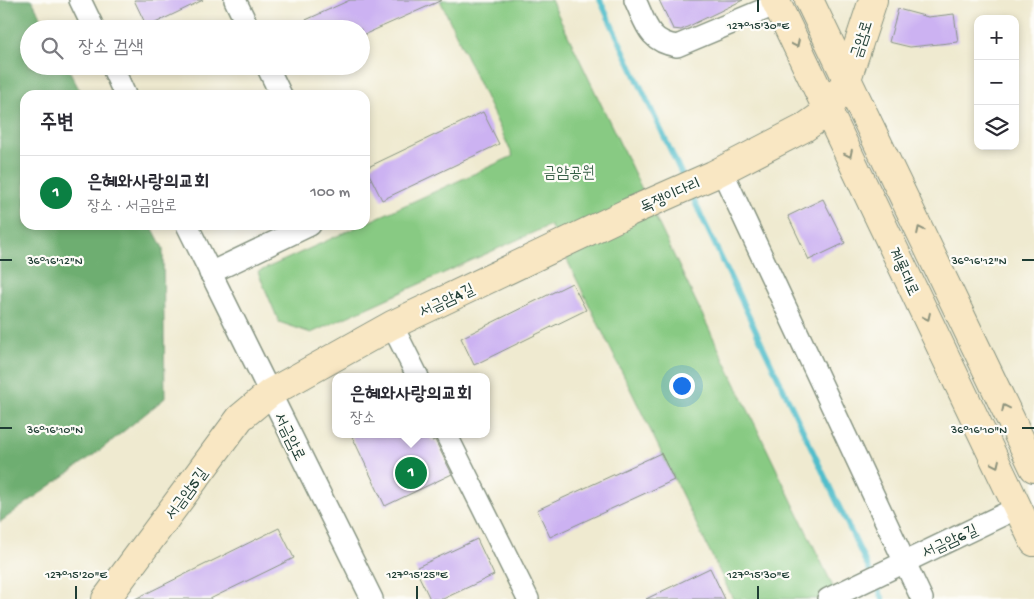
<!DOCTYPE html>
<html lang="ko">
<meta charset="utf-8">
<style>
body{margin:0;font-family:"Gochi Hand","Poor Story",sans-serif;background:#f7f7f7;color:#2b2b33}
.controls{position:absolute;right:15px;top:15px;display:grid;overflow:hidden;border-radius:10px;box-shadow:0 2px 8px #0003}
.controls button{width:45px;height:45px;display:grid;place-items:center;padding:0;border:0;border-bottom:1px solid #e1e1e2;background:#fff;color:#2b2b33;font:25px sans-serif}
.you{position:absolute;left:681px;top:385px;width:18px;height:18px;margin:-12px;border:4px solid #fff;border-radius:50%;background:#1a73e8;box-shadow:0 0 0 8px #1a73e833}
.badge{display:grid;place-items:center;width:32px;height:32px;border-radius:50%;background:#0b8043;color:#fff;font-size:16px;font-weight:700}
.pin{position:absolute;translate:-50% -50%;border:2px solid #fff;box-shadow:0 1px 5px #0006}
.popup{position:absolute;left:332px;top:373px;width:158px;height:65px;box-sizing:border-box;display:grid;place-content:center;border-radius:10px;background:#fff;filter:drop-shadow(0 1px 4px #0005);font-size:16px;white-space:nowrap;color:#7c7c81}
.popup b{font-size:19px;color:#2b2b33}
.popup::after{content:'';position:absolute;left:50%;top:100%;margin-left:-10px;border:10px solid transparent;border-top-color:#fff}
.list{margin:0;padding:0;list-style:none}
h2{display:flex;justify-content:space-between;align-items:center;height:65px;margin:0;padding:0 20px;font-size:21px}
h2 small{font-size:16px;font-weight:400;color:#7c7c81}
.list li{display:grid;grid-template-columns:32px 1fr auto;gap:15px;align-items:center;box-sizing:border-box;height:75px;padding:0 20px;border-top:1px solid #e1e1e2}
.list b{display:block;font-size:19px;white-space:nowrap}
.list p{margin:0;font-size:16px;white-space:nowrap;color:#7c7c81}
.list em{font-size:16px;font-style:normal;color:#7c7c81}
.icon{flex:none;width:28px;height:28px;fill:none;stroke:currentColor;stroke-width:2;stroke-linecap:round;stroke-linejoin:round}
.map{position:relative;flex:none;width:1034px;height:599px;overflow:hidden}
.search{position:absolute;background:#fff;box-shadow:0 2px 8px #0003;left:20px;top:20px;width:350px;height:55px;display:flex;align-items:center;gap:12px;box-sizing:border-box;padding:0 18px;border-radius:28px;color:#7c7c81;font-size:19px}
.panel{position:absolute;background:#fff;box-shadow:0 2px 8px #0003;left:20px;top:90px;width:350px;height:140px;border-radius:15px}
.map>svg:first-child{display:block}
.green{fill:#88ca83;stroke:#54845c}
.forest{fill:#6eae71;stroke:#467652}
.lines{fill:none;stroke-linecap:round;stroke-linejoin:round}
.stream{stroke:#51becb;stroke-width:5.5}
.building{fill:#ccb2f2}
.street-casing{stroke:#879482;stroke-width:24}
.secondary-casing{stroke:#879482;stroke-width:30}
.street{stroke:#fff;stroke-width:21}
.secondary{stroke:#f9e7c3;stroke-width:28}
.oneway{stroke:#8c927c}
.ticks{fill:none;stroke:#1f3d34;stroke-width:2}
.labels{text-anchor:middle;stroke-width:4.5;stroke-linejoin:round;paint-order:stroke}
.street-label{font-size:16px;fill:#1f3d34;stroke:#fdfcf7}
.park-label{font-size:16px;fill:#396048;stroke:#fdfcf7}
.ticks-label{font-size:12px;text-anchor:middle;fill:#1f3d34;stroke:#fdfcf7;stroke-width:4.5;stroke-linejoin:round;paint-order:stroke}
</style>
<div class="map">
<svg width="1034" height="599" viewBox="0 0 1034 599">
<rect width="100%" height="100%" fill="#fdfcf7"/>
<filter id="ink" filterUnits="userSpaceOnUse"><feTurbulence type="fractalNoise" baseFrequency=".02" numOctaves="2"/><feDisplacementMap in="SourceGraphic" scale="10" xChannelSelector="R" yChannelSelector="G"/><feConvolveMatrix kernelMatrix="1 2 1 2 8 2 1 2 1" color-interpolation-filters="sRGB"/></filter>
<filter id="wash" filterUnits="userSpaceOnUse"><feTurbulence type="fractalNoise" baseFrequency=".0096" numOctaves="4" result="noise"/><feDisplacementMap in="SourceGraphic" scale="20" xChannelSelector="R" yChannelSelector="G"/><feGaussianBlur stdDeviation="1.12" result="paint"/><feColorMatrix in="noise" values="0 0 0 0 0 0 0 0 0 0 0 0 0 0 0 0 0 1.4 0 .05"/><feComposite in="paint" operator="in"/></filter>
<g filter="url(#wash)">
<rect width="100%" height="100%" fill="#efead0"/>
<path class="green" d="M440 0H551L839 599H733L550 225 311 333 279 322 258 272 513 156Z"/>
<path class="forest" d="M0 0H32L47 29H29V66H67L82 95H25V225H151L163 248 165 398 99 451 0 522Z"/>
<g class="lines">
<g class="stream">
<path d="M600 0 684 179"/>
<path d="M690 192 883 599"/>
</g>
</g>
<g id="blocks">
<g class="building">
<path d="M134 0H203L147 27Z"/>
<path d="M350 0H442L361 36V29H286Z"/>
<path d="M659 0H743L681 30 673 29Z"/>
<path d="M898 9 928 17 954 14 958 42 910 47 889 42Z"/>
<path d="M483 112 499 144 382 200 366 168Z"/>
<path d="M823 199 845 243 809 260 788 216Z"/>
<path d="M572 283 586 310 474 365 461 338Z"/>
<path d="M351 434H429L432 441 435 440 452 474 385 506Z"/>
<path d="M661 453 674 480 550 537 537 510Z"/>
<path d="M279 528 294 558 210 599H135Z"/>
<path d="M477 539 494 575 443 599H430L415 568Z"/>
<path d="M710 568 725 599H646Z"/>
</g>
</g>
</g>
<g filter="url(#ink)">
<use href="#blocks" fill-opacity="0" stroke="#879482" stroke-width="1"/>
<g class="lines">
<g class="street-casing">
<g id="street">
<path d="M80 0 94 29"/>
<path d="M235 0 249 29"/>
<path d="M635 0C646 23 648 42 677 46L777 4"/>
<path d="M112 66 125 95"/>
<path d="M267 66 281 95"/>
<path d="M722 171 922 599"/>
<path d="M187 225 372 599"/>
<path d="M210 273 310 225"/>
<path d="M392 325 418 377"/>
<path d="M446 434 528 599"/>
<path d="M828 599 1017 508"/>
</g>
</g>
<g class="secondary-casing">
<g id="secondary">
<path d="M775 0 1034 542"/>
<path d="M809 0 1034 468"/>
<path d="M106 599 240 418 270 393 392 325 627 213 713 175 804 128 828 111 847 79 873 0"/>
</g>
</g>
<use href="#street" class="street"/>
<use href="#secondary" class="secondary"/>
</g>
<defs><path id="oneway-chevron" d="M-2-3.5L2.5 0L-2 3.5" fill="none" stroke-width="1.6" stroke-linecap="round" stroke-linejoin="round" transform="scale(1.25)"/></defs>
<g class="oneway">
<use href="#oneway-chevron" transform="translate(796 44) rotate(65)"/>
<use href="#oneway-chevron" transform="translate(849 154) rotate(64)"/>
<use href="#oneway-chevron" transform="translate(920 230) rotate(-116)"/>
<use href="#oneway-chevron" transform="translate(927 317) rotate(65)"/>
<use href="#oneway-chevron" transform="translate(1005 408) rotate(-116)"/>
<use href="#oneway-chevron" transform="translate(996 464) rotate(65)"/>
</g>
</g>
<path class="ticks" d="M758 0V12M0 260H12M1022 260H1034M0 428H12M1022 428H1034M76 586V599M417 586V599M758 586V599"/>
<g class="labels">
<g class="street-label">
<text transform="translate(860 39) rotate(-72)" y="6">금암로</text>
<text transform="translate(670 194) rotate(-24)" y="6">독쟁이다리</text>
<text transform="translate(905 271) rotate(65)" y="6">계룡대로</text>
<text transform="translate(446 299) rotate(-25)" y="6">서금암4길</text>
<text transform="translate(291 436) rotate(64)" y="6">서금암로</text>
<text transform="translate(185 493) rotate(-54)" y="6">서금암5길</text>
<text transform="translate(949 540) rotate(-25)" y="6">서금암6길</text>
</g>
<g class="park-label">
<text x="569" y="177">금암공원</text>
</g>
</g>
<g class="ticks-label">
<text x="758" y="29">127°15'30"E</text>
<text x="55" y="264">36°16'12"N</text>
<text x="979" y="264">36°16'12"N</text>
<text x="55" y="433">36°16'10"N</text>
<text x="979" y="433">36°16'10"N</text>
<text x="76" y="578">127°15'20"E</text>
<text x="417" y="578">127°15'25"E</text>
<text x="758" y="578">127°15'30"E</text>
</g>
</svg>
<div class="controls">
<button>+</button>
<button>−</button>
<button><svg class="icon" aria-label="layers" viewBox="0 0 24 24"><path d="M12 4l9 5-9 5-9-5zM3 14l9 5 9-5"/></svg></button>
</div>
<div class="you"></div>
<div class="pin badge" style="left:411px;top:473px">1</div>
<div class="popup"><b>은혜와사랑의교회</b>장소</div>
<div class="search"><svg class="icon" aria-label="search" viewBox="0 0 24 24"><circle cx="10" cy="10" r="6"/><path d="M15 15l6 6"/></svg>장소 검색</div>
<section class="panel">
<h2>주변<small></small></h2>
<ul class="list">
<li><span class="badge">1</span><div><b>은혜와사랑의교회</b><p>장소 · 서금암로</p></div><em>100 m</em></li>
</ul>
</section>
</div>
